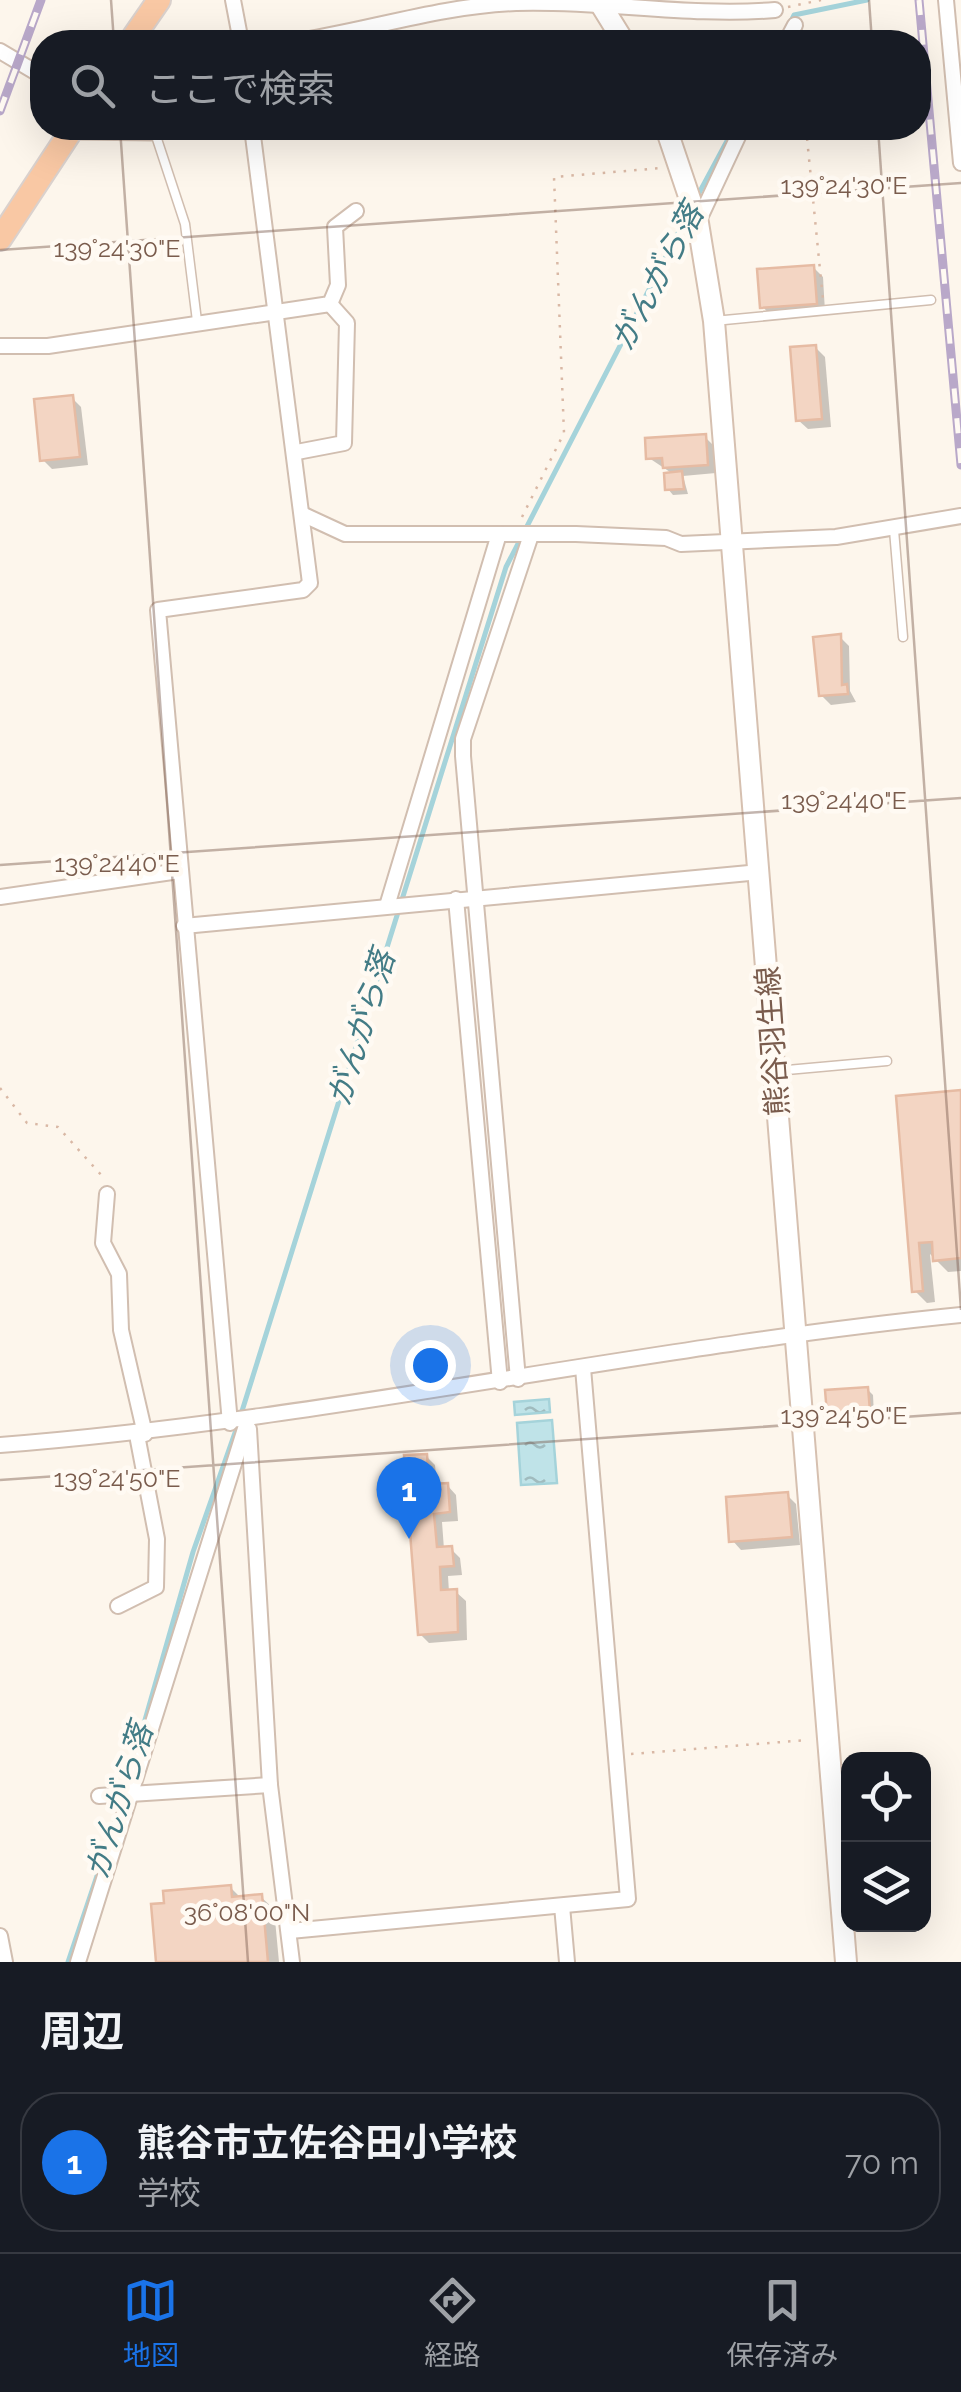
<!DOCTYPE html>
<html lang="ja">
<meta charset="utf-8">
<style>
body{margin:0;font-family:Raleway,"Noto Sans JP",sans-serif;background:#20242c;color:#f1f3f6}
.controls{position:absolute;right:30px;bottom:30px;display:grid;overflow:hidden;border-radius:20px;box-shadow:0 10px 40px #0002}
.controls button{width:90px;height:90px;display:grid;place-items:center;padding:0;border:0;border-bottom:2px solid #363941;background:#171b24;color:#f1f3f6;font:50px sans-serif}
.you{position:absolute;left:430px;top:1365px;width:35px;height:35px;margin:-25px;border:8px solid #fff;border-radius:50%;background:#1a73e8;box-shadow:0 0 0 15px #1a73e833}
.badge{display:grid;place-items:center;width:65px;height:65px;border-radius:50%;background:#1a73e8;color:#fff;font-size:32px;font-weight:700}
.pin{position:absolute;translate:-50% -82px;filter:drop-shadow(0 2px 5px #0008)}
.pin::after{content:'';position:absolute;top:52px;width:35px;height:30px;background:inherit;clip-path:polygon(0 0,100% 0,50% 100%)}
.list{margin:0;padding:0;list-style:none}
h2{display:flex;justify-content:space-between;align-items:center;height:130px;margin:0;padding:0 40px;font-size:42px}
h2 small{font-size:32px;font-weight:400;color:#9ea1a6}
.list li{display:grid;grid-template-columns:65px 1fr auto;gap:30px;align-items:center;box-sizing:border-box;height:140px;margin:0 20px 20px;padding:0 20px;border:2px solid #363941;border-radius:40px}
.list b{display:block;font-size:38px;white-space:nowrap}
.list p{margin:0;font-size:32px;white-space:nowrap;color:#9ea1a6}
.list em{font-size:32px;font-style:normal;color:#9ea1a6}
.icon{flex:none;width:55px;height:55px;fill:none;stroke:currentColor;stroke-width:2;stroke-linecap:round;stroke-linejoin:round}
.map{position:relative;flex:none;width:961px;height:1962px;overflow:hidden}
.search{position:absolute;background:#171b24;box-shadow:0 10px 40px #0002;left:30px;right:30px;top:30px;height:110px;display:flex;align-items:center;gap:25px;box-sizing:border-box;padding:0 35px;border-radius:40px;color:#9ea1a6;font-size:38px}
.sheet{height:290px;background:#171b24}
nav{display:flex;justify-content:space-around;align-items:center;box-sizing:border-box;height:140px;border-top:2px solid #363941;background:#171b24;font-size:28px;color:#9ea1a6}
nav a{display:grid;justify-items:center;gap:5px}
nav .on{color:#1a73e8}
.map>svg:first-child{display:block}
.water{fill:url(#water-ripples);stroke:#a5d3da;stroke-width:2.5}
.shadow{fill:#0003}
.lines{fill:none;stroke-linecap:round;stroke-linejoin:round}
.stream{stroke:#a5d3da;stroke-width:5}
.building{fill:#f3d5c3;stroke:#e6bba3;stroke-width:2.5}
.service-casing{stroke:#d1beb0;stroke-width:11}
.minor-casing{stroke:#d1beb0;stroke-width:18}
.secondary-casing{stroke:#d6c0b0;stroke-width:24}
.trunk-casing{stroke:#dad1cd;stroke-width:26}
.path{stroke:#d9b8a5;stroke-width:2.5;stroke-dasharray:2.5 8;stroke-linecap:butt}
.service{stroke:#fff;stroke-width:8}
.minor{stroke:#fff;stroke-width:14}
.secondary{stroke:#fff;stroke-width:20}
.trunk{stroke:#f9c8a4;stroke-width:22}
.rail-casing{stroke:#b9a8c9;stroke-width:9}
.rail{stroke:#fffaf3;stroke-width:5;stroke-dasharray:15;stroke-linecap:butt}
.ticks{fill:none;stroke:#7a5c4d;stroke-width:2.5;stroke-opacity:0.45}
.labels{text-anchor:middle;stroke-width:9;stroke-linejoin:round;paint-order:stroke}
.street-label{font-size:30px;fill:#7a5c4d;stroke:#fffaf3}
.water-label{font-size:32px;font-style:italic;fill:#437c86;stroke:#fffaf3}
.ticks-label{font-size:25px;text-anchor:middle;fill:#7a5c4d;stroke:#fffaf3;stroke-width:9;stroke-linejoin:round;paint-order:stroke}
</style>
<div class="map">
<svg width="961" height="1962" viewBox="0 0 961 1962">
<defs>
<pattern id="water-ripples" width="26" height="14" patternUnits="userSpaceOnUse" patternTransform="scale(2.5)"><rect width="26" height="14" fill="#bfe3e8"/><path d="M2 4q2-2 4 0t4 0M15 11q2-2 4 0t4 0" fill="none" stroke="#a0bbbe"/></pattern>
</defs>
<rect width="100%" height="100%" fill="#fdf6ec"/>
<g class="water">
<path d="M549 1399 550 1412 515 1415 514 1402Z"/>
<path d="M552 1420 557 1483 521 1485 517 1423Z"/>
</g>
<g class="shadow">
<path d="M814 268 823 277 825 312 772 317 763 307Z"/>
<path d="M816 348 825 357 831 427 808 429 798 420Z"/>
<path d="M72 398 81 407 88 465 52 469 43 460Z"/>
<path d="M705 437 714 446 716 473 683 476 688 494 673 495 668 489 673 474 649 458Z"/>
<path d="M840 637 849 646 850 691 856 702 831 705 821 695Z"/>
<path d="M961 1092V1271L948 1272 930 1254 935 1302 927 1303 914 1290 899 1098Z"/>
<path d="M867 1389 873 1395 874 1416 836 1419 830 1413Z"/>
<path d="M426 1456 435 1465 437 1486 447 1485 456 1495 458 1521 442 1522 444 1549H451L460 1558 462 1575 448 1576 449 1592H456L466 1601 467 1640 429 1643 420 1634Z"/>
<path d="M787 1495 796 1504 800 1545 741 1550 732 1540Z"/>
<path d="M230 1887 241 1898 261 1897 274 1909 279 1962H158Z"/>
</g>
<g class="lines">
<g class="stream">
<path d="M791 21 794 15 867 0"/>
<path d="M698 195 734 128"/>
<path d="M125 1790 193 1552 237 1427 506 567 688 214"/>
<path d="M68 1962 103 1858"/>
</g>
</g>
<g class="building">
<path d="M814 265 817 304 760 308 757 269Z"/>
<path d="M816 345 822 419 796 421 790 347Z"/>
<path d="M73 395 80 457 40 461 34 399Z"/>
<path d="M706 434 708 465 663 468 662 458 646 459 645 438Z"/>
<path d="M682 471 684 489 665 490 664 473Z"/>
<path d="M841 634 842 685 847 684 848 694 819 696 813 637Z"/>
<path d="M961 1090V1258L933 1261 932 1242 919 1243 923 1291 912 1292 896 1096Z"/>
<path d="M868 1387 870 1411 827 1414 825 1390Z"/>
<path d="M427 1454 429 1484 448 1483 450 1512 434 1514 437 1547 452 1546 454 1566 440 1567 441 1590 457 1589 458 1632 418 1635 404 1455Z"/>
<path d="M788 1492 792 1537 729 1542 726 1497Z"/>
<path d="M231 1885 232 1897 262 1894 268 1962H156L151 1904 164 1903 163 1891Z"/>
</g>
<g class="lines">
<g class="service-casing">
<g id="service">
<path d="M76 135 156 136 185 224 197 321"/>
<path d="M714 321 931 300"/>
<path d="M894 530 903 637"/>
<path d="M776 1071 887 1061"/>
</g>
</g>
<g class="minor-casing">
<g id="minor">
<path d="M233 0 241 42"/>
<path d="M946 0 961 163"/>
<path d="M291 42C367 31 438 6 516 3 602 0 688 17 775 10"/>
<path d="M786 42 795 25"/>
<path d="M0 51 42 76"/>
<path d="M698 222 742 128"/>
<path d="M0 346H48L330 304 338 285 335 227 356 211"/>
<path d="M297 452 344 443 347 323 330 304"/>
<path d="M304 515 345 534H576L666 538 681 544 836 537 961 516"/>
<path d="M0 897 179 871"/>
<path d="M456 899 500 1382"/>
<path d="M387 906 499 534"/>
<path d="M184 926 760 872"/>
<path d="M107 1194 103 1243 119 1274 121 1330 145 1434"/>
<path d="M518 1379 463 756V739L531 535"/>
<path d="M230 1423 158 610 303 590 310 583 252 128"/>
<path d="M249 1429 270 1785 292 1962"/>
<path d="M0 1445C323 1420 639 1347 961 1315"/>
<path d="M118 1606 156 1587 157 1539 137 1435"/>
<path d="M99 1796 270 1785"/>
<path d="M562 1906 567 1962"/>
<path d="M290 1931 628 1899 583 1368"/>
<path d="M0 1936 5 1962"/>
<path d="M78 1962 248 1419"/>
</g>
</g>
<g class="secondary-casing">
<g id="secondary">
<path d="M598 0 624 42"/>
<path d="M666 128 698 223 714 321 846 1962"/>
</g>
</g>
<g class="trunk-casing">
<g id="trunk">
<path d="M130 42 159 0"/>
<path d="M0 239 73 128"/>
</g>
</g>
<g class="path">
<path d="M788 7 821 0"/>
<path d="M806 128 823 300"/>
<path d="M522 517 564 433 554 177 661 168"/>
<path d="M0 1088 27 1123 58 1127 103 1177"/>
<path d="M631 1754 807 1740"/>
</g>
<use href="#service" class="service"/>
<use href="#minor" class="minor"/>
<use href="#secondary" class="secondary"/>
<use href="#trunk" class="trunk"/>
<g class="rail-casing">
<g id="rail">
<path d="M919 0 961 465"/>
<path d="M0 111 41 0"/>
</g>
</g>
<use href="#rail" class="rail"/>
</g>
<path class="ticks" d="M111 0 114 42M869 0 872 42M120 128 248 1962M878 128 961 1310M0 250 961 183M0 865 961 798M0 1480 961 1413"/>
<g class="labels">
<g class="street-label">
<text transform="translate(773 1041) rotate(-94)" y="10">熊谷羽生線</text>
</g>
<g class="water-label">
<text transform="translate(657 277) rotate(-62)" y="11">がんがら落</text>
<text transform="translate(361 1028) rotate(-73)" y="11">がんがら落</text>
<text transform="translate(119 1801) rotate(-73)" y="11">がんがら落</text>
</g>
</g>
<g class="ticks-label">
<text x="844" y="194">139°24'30"E</text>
<text x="117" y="257">139°24'30"E</text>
<text x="844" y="809">139°24'40"E</text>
<text x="117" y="872">139°24'40"E</text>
<text x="844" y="1424">139°24'50"E</text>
<text x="117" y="1487">139°24'50"E</text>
<text x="247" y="1921">36°08'00"N</text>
</g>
</svg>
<div class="controls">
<button><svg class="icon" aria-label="locate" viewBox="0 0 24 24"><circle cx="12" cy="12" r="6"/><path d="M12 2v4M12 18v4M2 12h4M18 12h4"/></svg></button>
<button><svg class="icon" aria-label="layers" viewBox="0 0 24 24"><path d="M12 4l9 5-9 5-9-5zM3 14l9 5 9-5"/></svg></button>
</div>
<div class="you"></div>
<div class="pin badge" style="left:409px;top:1539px">1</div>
<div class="search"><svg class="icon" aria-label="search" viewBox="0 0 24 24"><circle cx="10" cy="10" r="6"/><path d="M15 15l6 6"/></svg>ここで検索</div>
</div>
<section class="sheet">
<h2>周辺<small></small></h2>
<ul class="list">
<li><span class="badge">1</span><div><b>熊谷市立佐谷田小学校</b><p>学校</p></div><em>70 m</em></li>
</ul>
</section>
<nav>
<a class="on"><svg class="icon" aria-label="map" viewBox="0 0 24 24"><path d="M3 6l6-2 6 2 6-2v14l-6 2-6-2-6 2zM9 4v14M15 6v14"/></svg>地図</a>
<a><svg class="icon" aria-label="directions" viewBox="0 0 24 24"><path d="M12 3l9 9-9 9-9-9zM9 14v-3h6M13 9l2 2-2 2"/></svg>経路</a>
<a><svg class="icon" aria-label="saved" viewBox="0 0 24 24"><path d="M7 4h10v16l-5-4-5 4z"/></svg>保存済み</a>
</nav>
